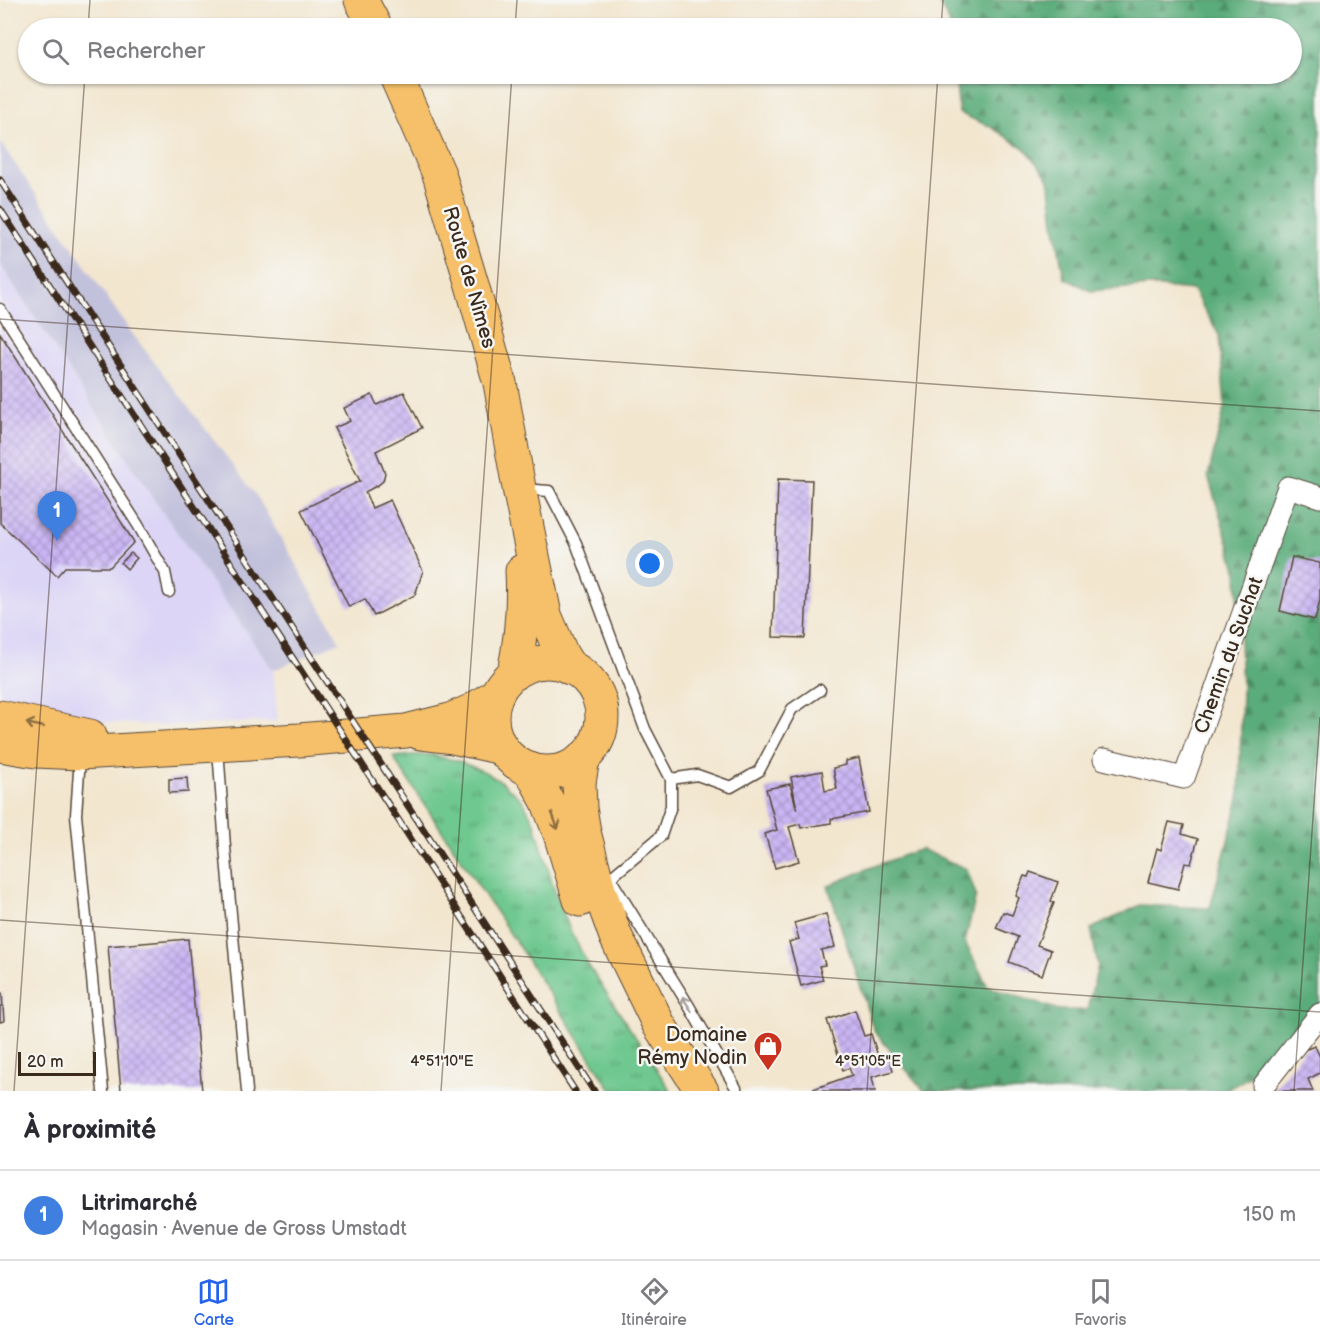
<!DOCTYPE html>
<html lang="fr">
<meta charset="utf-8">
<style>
body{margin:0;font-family:"Balsamiq Sans",sans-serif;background:#f2f2f3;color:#2b2b33}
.scale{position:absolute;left:18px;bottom:15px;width:78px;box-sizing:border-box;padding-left:6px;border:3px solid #3b2a1e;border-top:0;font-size:16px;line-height:21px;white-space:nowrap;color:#3b2a1e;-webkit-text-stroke:4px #f6f6f2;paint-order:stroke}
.you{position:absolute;left:650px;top:564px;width:21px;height:21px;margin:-15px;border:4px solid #fff;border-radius:50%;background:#1a73e8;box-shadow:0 0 0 9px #1a73e833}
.badge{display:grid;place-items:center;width:39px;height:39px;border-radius:50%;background:#2563eb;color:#fff;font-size:20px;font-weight:700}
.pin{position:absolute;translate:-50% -50px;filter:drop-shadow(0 2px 3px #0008)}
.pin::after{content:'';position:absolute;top:32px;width:21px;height:18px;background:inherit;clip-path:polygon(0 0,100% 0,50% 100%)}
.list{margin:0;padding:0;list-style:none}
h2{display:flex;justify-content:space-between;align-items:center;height:78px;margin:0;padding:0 24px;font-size:26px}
h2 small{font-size:20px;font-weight:400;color:#7c7c81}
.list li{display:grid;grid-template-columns:39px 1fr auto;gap:18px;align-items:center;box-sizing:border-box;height:90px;padding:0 24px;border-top:2px solid #e1e1e2}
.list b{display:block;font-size:22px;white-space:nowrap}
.list p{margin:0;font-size:20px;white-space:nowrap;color:#7c7c81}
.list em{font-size:20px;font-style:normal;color:#7c7c81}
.icon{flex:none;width:33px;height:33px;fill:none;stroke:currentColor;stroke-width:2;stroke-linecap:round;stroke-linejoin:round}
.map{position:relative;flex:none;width:1320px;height:1091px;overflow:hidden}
.search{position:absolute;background:#fff;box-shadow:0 2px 4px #0004;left:18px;right:18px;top:18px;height:66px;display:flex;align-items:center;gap:15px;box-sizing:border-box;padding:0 21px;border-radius:33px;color:#7c7c81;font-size:22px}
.sheet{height:168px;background:#fff}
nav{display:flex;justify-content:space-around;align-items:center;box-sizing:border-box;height:84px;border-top:2px solid #e1e1e2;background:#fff;font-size:16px;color:#7c7c81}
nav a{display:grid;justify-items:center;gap:3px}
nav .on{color:#2563eb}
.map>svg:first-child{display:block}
.built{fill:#dcd5f6}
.industrial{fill:#c2c1dc}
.grass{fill:url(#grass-tufts);stroke:#547956;stroke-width:1.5}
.forest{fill:url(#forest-firs);stroke:#4a6b4c;stroke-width:1.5}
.building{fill:url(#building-cross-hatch)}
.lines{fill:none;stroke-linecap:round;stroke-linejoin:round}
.service-casing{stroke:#564639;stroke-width:13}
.minor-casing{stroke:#564639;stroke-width:23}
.primary-casing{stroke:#564639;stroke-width:35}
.service{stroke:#fff;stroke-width:10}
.minor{stroke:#fff;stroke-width:21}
.primary{stroke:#f6c06b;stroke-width:33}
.rail-casing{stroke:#3b2a1e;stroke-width:7}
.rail{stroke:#f6f6f2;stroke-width:4.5;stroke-dasharray:14;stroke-linecap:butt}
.oneway{stroke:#8f6e41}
.oneway2{stroke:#a79f9a}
.ticks{fill:none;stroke:#3b2a1e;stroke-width:1.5;stroke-opacity:0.45}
.labels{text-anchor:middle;stroke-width:5;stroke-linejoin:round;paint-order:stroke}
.street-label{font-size:20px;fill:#3b2a1e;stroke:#f6f6f2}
.poi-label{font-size:20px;fill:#3b2a1e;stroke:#f6f6f2;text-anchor:end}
.ticks-label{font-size:15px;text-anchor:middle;fill:#3b2a1e;stroke:#f6f6f2;stroke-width:5;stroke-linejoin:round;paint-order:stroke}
</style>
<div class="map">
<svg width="1320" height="1091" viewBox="0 0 1320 1091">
<defs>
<pattern id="grass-tufts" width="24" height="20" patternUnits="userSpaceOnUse" patternTransform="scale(1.5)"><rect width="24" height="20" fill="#6ec88f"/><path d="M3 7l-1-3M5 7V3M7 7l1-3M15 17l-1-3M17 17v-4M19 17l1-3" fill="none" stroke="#5ca374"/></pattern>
<pattern id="forest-firs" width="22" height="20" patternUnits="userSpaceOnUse" patternTransform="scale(1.5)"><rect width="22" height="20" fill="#5aac7a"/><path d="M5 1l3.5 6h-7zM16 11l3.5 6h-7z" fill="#4c8c63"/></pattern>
<pattern id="building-cross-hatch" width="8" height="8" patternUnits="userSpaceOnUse" patternTransform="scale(1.5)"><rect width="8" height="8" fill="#cbb6f5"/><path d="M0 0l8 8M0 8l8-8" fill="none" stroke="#a694c6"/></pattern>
</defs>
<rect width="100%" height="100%" fill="#f6f6f2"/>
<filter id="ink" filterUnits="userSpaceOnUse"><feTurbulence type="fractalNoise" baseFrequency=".0167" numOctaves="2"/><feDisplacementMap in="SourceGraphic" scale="12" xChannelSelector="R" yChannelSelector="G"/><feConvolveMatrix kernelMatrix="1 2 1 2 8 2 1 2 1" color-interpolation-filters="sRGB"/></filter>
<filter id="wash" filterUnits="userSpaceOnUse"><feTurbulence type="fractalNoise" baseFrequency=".008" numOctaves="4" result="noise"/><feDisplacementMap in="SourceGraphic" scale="24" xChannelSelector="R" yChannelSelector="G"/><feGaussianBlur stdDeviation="1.35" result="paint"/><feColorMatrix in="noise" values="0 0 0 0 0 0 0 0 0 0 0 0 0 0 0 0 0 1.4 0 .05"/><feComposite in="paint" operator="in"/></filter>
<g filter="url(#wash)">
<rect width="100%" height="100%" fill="#f2e6cf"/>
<path class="built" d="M0 264 148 491 273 670 278 721 167 726 76 721 16 705 0 694Z"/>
<path class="industrial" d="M0 142 131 332 258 498 340 642 273 670 148 491 0 264Z"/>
<path class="grass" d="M412 755H431L458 761 485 772 503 783 523 801 535 824 555 892 571 932 590 968 671 1091H612L531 965 393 757Z"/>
<path class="forest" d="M938 0H1320V1014L1292 1051 1225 1091H924L874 1031 828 886 872 867 921 849 967 869 976 895 965 942 988 987 1059 1010H1087L1098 966 1091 929 1140 905 1210 908 1239 799 1242 688 1237 572 1208 476 1225 406 1219 335 1193 290 1150 286 1091 291 1064 278 1054 223 1049 179 1024 148 991 127 959 113 955 74H1292V28H950V24Z"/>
<g id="blocks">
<g class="building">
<path d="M0 333 134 542 110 567H65L57 576 0 523Z"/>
<path d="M404 392 422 428 376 451 385 473 383 481 378 485 365 492 372 508 390 500 423 571 415 595 374 616 365 599 349 607 301 510 360 481 334 428 350 421 344 408 372 395 377 405Z"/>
<path d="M778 479 812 480 805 638 773 637Z"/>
<path d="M131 553 137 558 127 569 121 563Z"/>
<path d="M1292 557 1320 563V600L1315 620 1280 611Z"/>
<path d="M859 758 869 812 831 819V823L801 828 800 824 789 827 799 861 775 868 765 834 777 830 766 789 790 784 797 810 791 777 822 771 825 791 837 789 833 768 846 765V761Z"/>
<path d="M187 778 188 792 169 793V779Z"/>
<path d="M1169 822 1184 825 1182 834 1198 839 1191 864 1185 863 1178 889 1148 882 1157 848 1161 850Z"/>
<path d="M1030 872 1058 882 1051 901 1054 903 1037 945 1051 950 1042 975 1009 962 1018 937 996 928 1003 912 1012 915 1019 898 1016 896 1024 876 1028 877Z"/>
<path d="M826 914 835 947 821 950 825 965 819 966 823 980 801 986 789 942 799 939 794 923Z"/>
<path d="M188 939 202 1091H121L108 946Z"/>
<path d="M0 993H2L4 1021 0 1022Z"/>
<path d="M855 1010 864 1036 871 1034 878 1056 889 1053 893 1071 872 1077 875 1091H808L852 1075 849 1068 843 1070 827 1020Z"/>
<path d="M1315 1046 1320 1057V1073L1308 1079 1313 1091H1272L1304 1050Z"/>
</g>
</g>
</g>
<g filter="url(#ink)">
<use href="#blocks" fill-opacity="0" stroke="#564639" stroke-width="1.5"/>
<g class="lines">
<g class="service-casing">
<g id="service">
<path d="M0 309 138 525 165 572 169 592"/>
<path d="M523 489 549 491 576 543 645 729 671 779V806L661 836 610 878 603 885"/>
<path d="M218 748 225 847 247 1091"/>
<path d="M80 757 76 815 103 1091"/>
<path d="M671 779 697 775 731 787 759 771 792 709 820 690"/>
<path d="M610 878 689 1006 736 1088V1091"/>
</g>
</g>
<g class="minor-casing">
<g id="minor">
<path d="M1104 759 1184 778 1288 487 1320 497"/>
<path d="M1263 1086 1320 1014"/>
</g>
</g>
<g class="primary-casing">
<g id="primary">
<path d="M361 0 376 28"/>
<path d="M395 74 439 174 472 285 500 383 519 488 545 615 562 655 570 668"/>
<circle cx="547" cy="717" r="55"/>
<path d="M514 673C521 639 524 605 522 571"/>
<path d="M0 717 90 736"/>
<path d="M420 733 452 737 502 748"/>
<path d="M0 745 36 751 80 753 299 740 406 731 450 720 473 710 497 694"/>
<path d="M583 758 579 783 580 808 584 832 599 890 616 937 659 1025 702 1091"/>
<path d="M530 769 547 800 560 834 580 900"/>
</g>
</g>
<use href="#service" class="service"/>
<use href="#minor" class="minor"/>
<use href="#primary" class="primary"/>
<g class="rail-casing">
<g id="rail">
<path d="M0 180 594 1091"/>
<path d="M0 209 575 1091"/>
</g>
</g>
<use href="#rail" class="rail"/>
</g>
<defs><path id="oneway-shaft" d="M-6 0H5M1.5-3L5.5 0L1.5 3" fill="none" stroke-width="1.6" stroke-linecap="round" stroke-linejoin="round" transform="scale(1.5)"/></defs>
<g class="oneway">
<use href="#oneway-shaft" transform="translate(35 725) rotate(-167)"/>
<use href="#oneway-shaft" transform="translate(555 821) rotate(70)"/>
</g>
<use class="oneway2" href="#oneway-shaft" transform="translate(687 1004) rotate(-121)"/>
</g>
<path class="ticks" d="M88 28 90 0M515 28 517 0M941 28 943 0M0 319 1320 411M0 920 1320 1012M14 1091 85 74M441 1091 512 74M867 1091 938 74M1294 1091 1320 717"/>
<defs>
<g id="shop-pin" transform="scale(1.5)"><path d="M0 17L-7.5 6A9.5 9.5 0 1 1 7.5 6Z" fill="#c8321e" stroke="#f6f6f2"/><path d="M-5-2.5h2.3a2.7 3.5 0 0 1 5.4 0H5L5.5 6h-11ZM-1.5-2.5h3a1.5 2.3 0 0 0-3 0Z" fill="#fff"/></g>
</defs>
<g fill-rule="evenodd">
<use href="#shop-pin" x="768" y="1046"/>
</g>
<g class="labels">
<g class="street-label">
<text transform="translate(470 277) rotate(74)" y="7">Route de Nîmes</text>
<text transform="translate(1228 655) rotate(-70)" y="7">Chemin du Suchat</text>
</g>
<g class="poi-label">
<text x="747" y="1041">Domaine<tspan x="747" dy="23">Rémy Nodin</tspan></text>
</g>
</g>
<g class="ticks-label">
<text x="442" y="1066">4°51'10"E</text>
<text x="868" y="1066">4°51'05"E</text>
</g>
</svg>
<div class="scale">20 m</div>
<div class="you"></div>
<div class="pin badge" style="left:57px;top:541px;background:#3f7fe0">1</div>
<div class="search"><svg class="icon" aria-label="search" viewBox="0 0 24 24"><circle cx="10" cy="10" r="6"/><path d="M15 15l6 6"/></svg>Rechercher</div>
</div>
<section class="sheet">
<h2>À proximité<small></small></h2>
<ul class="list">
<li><span class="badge" style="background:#3f7fe0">1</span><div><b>Litrimarché</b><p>Magasin · Avenue de Gross Umstadt</p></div><em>150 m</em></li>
</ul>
</section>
<nav>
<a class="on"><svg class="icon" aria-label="map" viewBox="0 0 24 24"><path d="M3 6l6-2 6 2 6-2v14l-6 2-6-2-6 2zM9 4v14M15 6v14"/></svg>Carte</a>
<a><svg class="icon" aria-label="directions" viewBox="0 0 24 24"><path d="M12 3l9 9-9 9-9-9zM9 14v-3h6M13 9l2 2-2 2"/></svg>Itinéraire</a>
<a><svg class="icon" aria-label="saved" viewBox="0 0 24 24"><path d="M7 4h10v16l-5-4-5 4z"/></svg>Favoris</a>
</nav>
